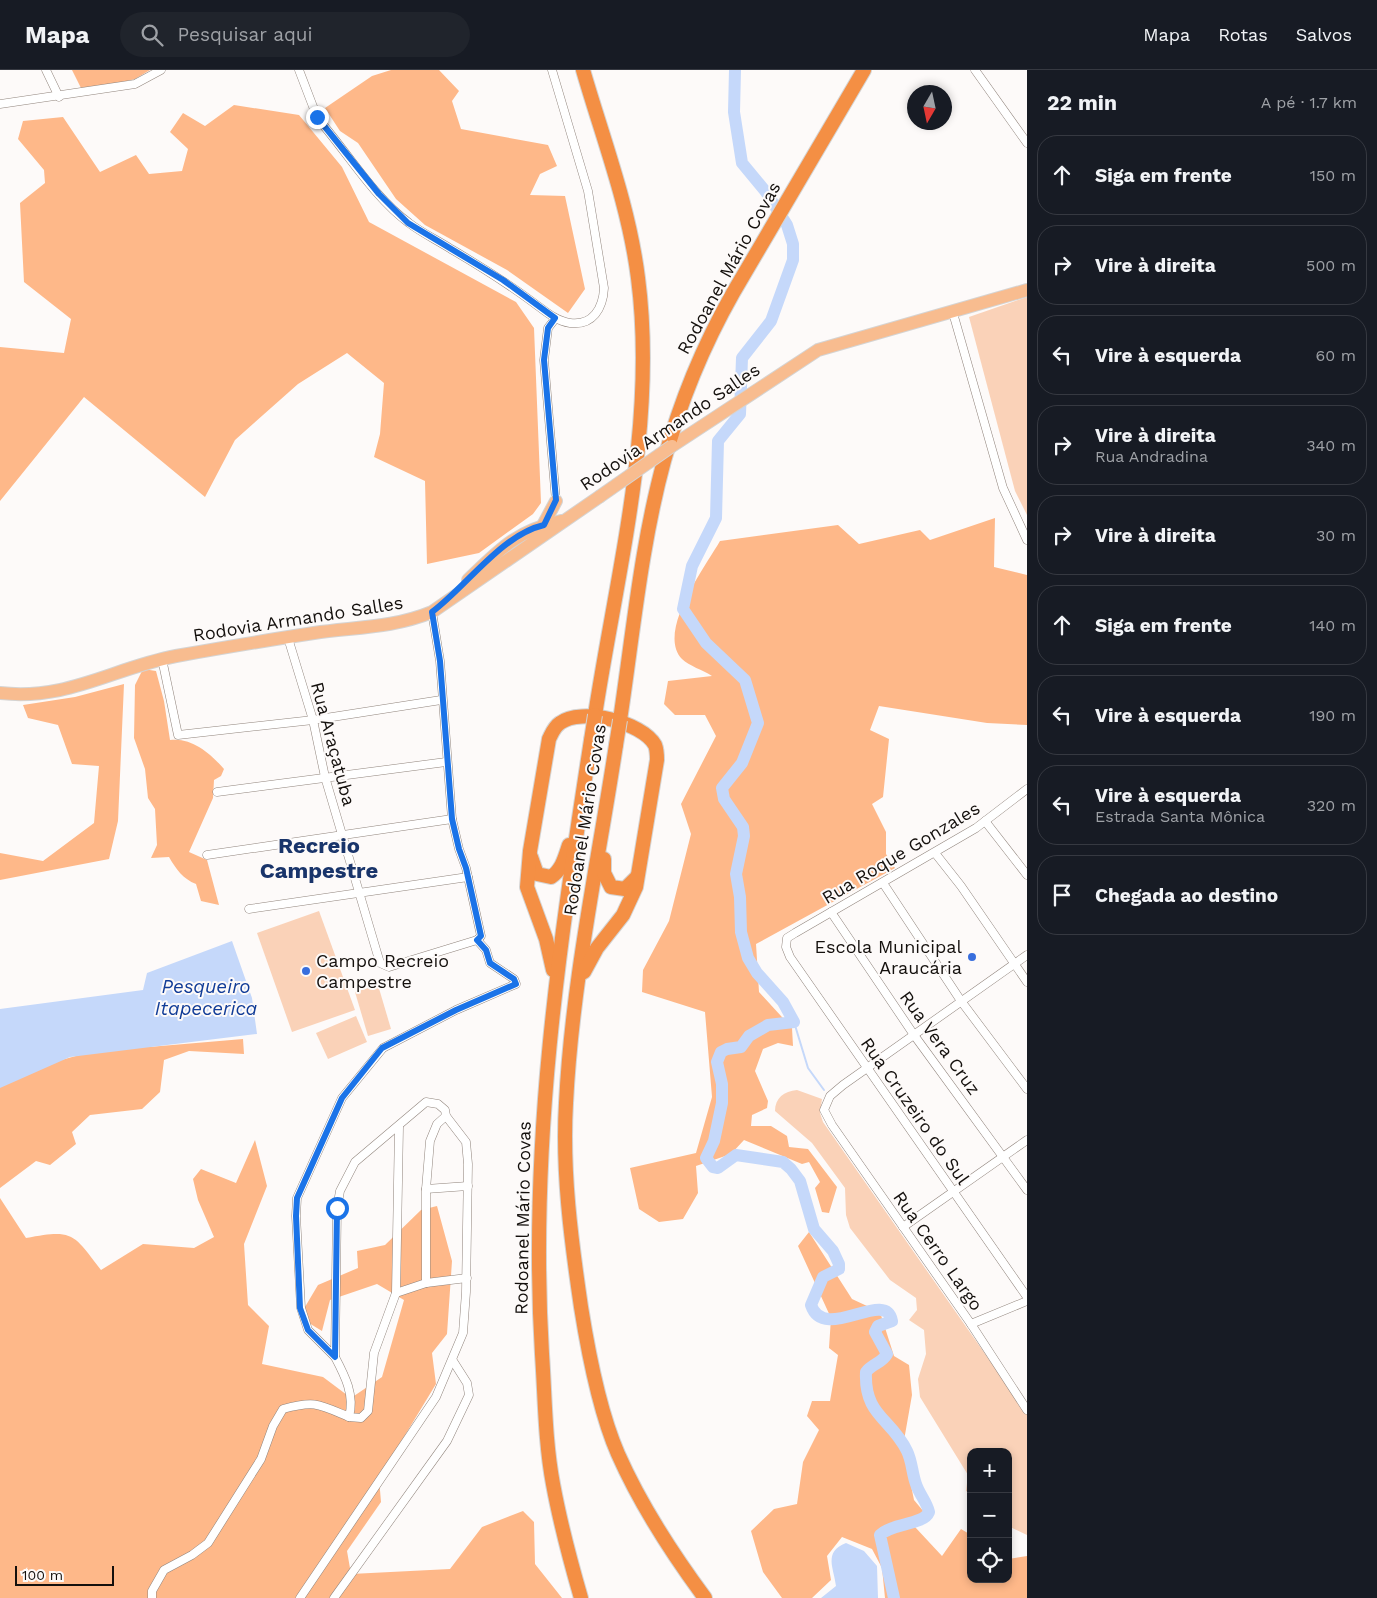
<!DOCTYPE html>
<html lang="pt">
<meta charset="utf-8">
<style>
body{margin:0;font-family:"Work Sans",sans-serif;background:#20242c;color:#f1f3f6}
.controls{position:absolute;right:15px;bottom:15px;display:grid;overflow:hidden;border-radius:10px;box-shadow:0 2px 8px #0003}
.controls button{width:45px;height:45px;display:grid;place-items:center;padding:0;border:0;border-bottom:1px solid #363941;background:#171b24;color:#f1f3f6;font:25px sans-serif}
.compass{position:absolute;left:907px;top:15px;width:45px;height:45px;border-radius:50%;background:#171b24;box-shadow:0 2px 8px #0003;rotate:189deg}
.scale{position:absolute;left:15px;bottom:12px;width:99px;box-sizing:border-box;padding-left:5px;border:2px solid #14100d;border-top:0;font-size:14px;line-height:18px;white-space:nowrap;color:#14100d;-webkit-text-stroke:4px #fdfaf9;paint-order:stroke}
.stop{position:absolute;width:15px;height:15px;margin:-11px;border:4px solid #1a73e8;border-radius:50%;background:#fff}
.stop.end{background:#1a73e8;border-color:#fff;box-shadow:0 1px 5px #0008}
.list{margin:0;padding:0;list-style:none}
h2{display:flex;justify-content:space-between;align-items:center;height:65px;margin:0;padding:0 20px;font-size:21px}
h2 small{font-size:16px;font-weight:400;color:#9ea1a6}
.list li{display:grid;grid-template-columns:32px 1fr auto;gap:15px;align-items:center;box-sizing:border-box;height:80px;margin:0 10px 10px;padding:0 10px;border:1px solid #363941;border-radius:20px}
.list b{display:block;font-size:19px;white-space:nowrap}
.list p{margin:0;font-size:16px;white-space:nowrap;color:#9ea1a6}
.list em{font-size:16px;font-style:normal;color:#9ea1a6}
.icon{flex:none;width:28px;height:28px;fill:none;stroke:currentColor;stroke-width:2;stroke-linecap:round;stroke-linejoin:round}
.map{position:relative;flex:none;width:1027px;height:1528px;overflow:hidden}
header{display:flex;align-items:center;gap:30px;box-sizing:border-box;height:70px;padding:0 25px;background:#171b24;border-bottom:1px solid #363941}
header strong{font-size:24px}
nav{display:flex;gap:28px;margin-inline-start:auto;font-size:18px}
.search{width:350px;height:45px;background:#20242c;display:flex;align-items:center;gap:12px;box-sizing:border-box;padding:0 18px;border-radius:28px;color:#9ea1a6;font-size:19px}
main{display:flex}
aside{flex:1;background:#171b24}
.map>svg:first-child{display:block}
.green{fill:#fad2b8}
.forest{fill:#feb889}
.water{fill:#c5d8fa}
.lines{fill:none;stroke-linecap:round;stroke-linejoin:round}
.stream{stroke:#c5d8fa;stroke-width:2}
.river{stroke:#c5d8fa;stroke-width:12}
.minor-casing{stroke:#91857d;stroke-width:9}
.primary-casing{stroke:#d5d4d3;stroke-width:14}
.motorway-casing{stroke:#d5d4d3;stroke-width:16}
.minor{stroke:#fff;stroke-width:8}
.primary{stroke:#f8bc8f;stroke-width:12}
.motorway{stroke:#f48f44;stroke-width:14}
.primary-bridge-casing{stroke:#d5d4d3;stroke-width:14;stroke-linecap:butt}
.motorway-bridge-casing{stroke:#d5d4d3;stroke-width:16;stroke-linecap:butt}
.primary-bridge{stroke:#f8bc8f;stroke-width:12}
.motorway-bridge{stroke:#f48f44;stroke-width:14}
.route{stroke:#1a73e8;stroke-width:6}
.poi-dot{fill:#386edd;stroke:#fdfaf9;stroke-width:2}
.labels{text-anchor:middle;stroke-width:4;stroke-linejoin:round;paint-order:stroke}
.street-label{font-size:18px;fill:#14100d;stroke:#fdfaf9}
.poi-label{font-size:18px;fill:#14100d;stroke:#fdfaf9;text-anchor:end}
.water-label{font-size:19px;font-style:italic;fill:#113c97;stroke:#fdfaf9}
.district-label{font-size:22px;font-weight:bold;fill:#19346a;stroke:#fdfaf9}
</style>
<header>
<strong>Mapa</strong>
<div class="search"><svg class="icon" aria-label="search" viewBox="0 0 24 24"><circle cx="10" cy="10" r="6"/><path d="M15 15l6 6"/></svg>Pesquisar aqui</div>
<nav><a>Mapa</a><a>Rotas</a><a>Salvos</a></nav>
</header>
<main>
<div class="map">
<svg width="1027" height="1528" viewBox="0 0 1027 1528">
<rect width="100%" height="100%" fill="#fdfaf9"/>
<g class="green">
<path d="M1027 227V445L1015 421 969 247Z"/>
<path d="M319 841 355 940 292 962 257 863Z"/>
<path d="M378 915 391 959 368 966 355 922Z"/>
<path d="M356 946 367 972 328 989 316 963Z"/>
<path d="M797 1020 822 1029 820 1043 823 1052 1027 1344V1465L1008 1456V1382H971V1424L966 1421 968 1405 920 1327 918 1309 926 1284 924 1260 909 1250 917 1240 916 1228 890 1210 850 1158 846 1145 845 1118 812 1073 775 1041C775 1028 784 1021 797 1020Z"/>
</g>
<g class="forest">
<path d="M72 0H150L135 9 83 22Z"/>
<path d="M391 0H439L459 21 452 31 461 59 548 75 557 96 540 104 530 125 565 126 585 219 568 243 507 200 425 155 396 129 358 73 340 61 325 38 372 6Z"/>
<path d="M234 35 299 45 342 97 369 152 516 232 534 258 541 433 533 444 479 483 427 494 425 411 374 387 380 364 384 313 347 283 298 314 235 370 205 427 84 327 0 431V277L64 283 71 249 24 212 20 133 45 113 44 100 18 69 23 51 63 47 100 102 136 85 149 104 182 101 188 79 170 62 183 43 205 56Z"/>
<path d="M995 448 994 497 1027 505V655L987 653 879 636 870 660 889 669 883 727 872 734 886 762V784L895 798 756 874 759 922 792 958 793 976 778 973 763 979 755 1001 768 1031 767 1038 752 1045 751 1056H771L787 1066 789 1077 808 1079 837 1117 829 1143 822 1142 815 1118 820 1112 809 1092 802 1094 744 1070 731 1084 696 1096 698 1123 683 1149 659 1152 639 1139 630 1098 696 1083 712 1027 705 942 642 922 643 900 669 851 691 764 681 734 716 666 705 645H675L664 634 668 611 712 606C703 600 689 596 682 589 656 562 705 497 720 471L838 455 859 474 920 460 930 470Z"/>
<path d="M143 599 156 601 164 631 170 670C192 667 211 684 224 699L221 706 214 710 213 728 189 782 207 790 219 835 201 831 196 814C183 809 176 799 169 787L151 788 157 775 155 739 148 728 145 699 134 668 135 615Z"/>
<path d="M124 614 118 751 109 789 0 810V783L43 791 94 753 99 696 72 694 58 655 28 648 23 635 75 627Z"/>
<path d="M243 969 244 984 189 981 164 990 160 1022 142 1039 90 1045 72 1062 76 1074 50 1095 36 1091 0 1118V1010L6 1005 120 974 149 977Z"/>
<path d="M255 1070 267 1116 244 1174 248 1235 269 1256 262 1294 323 1307 351 1328 382 1307 404 1230 377 1214 330 1230 322 1261 299 1247 318 1215 358 1198 357 1181 385 1175 421 1140 437 1136 452 1191 447 1264 432 1283 436 1314 379 1408 381 1432 347 1481 351 1504 450 1499 482 1457 523 1441 534 1452 535 1494 562 1528H0V1128L26 1168C73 1159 73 1163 101 1200L143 1174 194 1178 214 1167 198 1130 193 1109 201 1099 236 1113Z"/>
<path d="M809 1162 852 1229 880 1242 894 1286 909 1295 912 1325 903 1376 914 1430 924 1442 915 1457 942 1486 961 1459 971 1465V1509H1008V1489L1027 1486V1528H885L882 1498 872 1479 842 1467 827 1486 831 1510 812 1528H782L763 1502 751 1461 774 1439 797 1434 803 1392 819 1360 807 1346 812 1331H830L838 1285 829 1278 831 1248 798 1176Z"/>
</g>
<g class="water">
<path d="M232 871 252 928 257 964 70 987 0 1018V939L143 920 147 903Z"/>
<path d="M846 1473 864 1481 877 1496 878 1528H821L836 1516C834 1498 823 1482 846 1473Z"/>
</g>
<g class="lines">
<path class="stream" d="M794 952 808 998 824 1020"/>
<path class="river" d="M735 0 734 42 742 93 766 122 787 155 793 174V190L771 251 742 288 740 344 718 371 716 448 692 496 683 539 706 573 745 610 758 653 742 693 722 718 724 729 743 757 744 766 736 804 740 827 741 862 748 888 757 903 783 932 794 952 768 955 749 966 741 977 727 979 721 982 717 992 722 1014V1033L714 1071 706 1088 713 1097 718 1098 736 1085 783 1092 791 1099 800 1111 814 1159 833 1181 839 1194V1199L823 1207 811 1235C824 1274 886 1217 892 1251L878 1256 875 1262 887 1284C882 1293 872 1294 866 1302 864 1346 891 1348 907 1381 912 1391 912 1403 916 1414 919 1424 927 1432 929 1442 924 1455 892 1453 880 1465L894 1528"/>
<g class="minor-casing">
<g id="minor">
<path d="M46 0 59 27"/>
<path d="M299 0 317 47 324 56C350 87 376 129 409 153 422 163 437 170 451 179 480 196 507 213 534 233 545 241 556 251 570 253 593 256 603 238 604 218L588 121 552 0"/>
<path d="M975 0 1027 73"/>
<path d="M0 34 135 14 161 0"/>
<path d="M953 243 1003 418 1027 470"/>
<path d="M555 249 548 258 544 290 556 431"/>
<path d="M432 542 440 591 452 749 459 779 466 798 481 866 477 870"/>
<path d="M288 568 313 650 325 707 380 893 389 897 477 870"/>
<path d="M162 589 178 665 313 650 441 630"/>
<path d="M1027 719 976 758 795 863 787 868 786 877 790 887 1027 1227"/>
<path d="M217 722 446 692"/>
<path d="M985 751 1027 805"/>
<path d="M935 783 961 816 1027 912"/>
<path d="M207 785 452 749"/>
<path d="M883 813 961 931 1027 1019"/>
<path d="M249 839 468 807"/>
<path d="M831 842 914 965 1027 1120"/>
<path d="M1027 885 843 1015 830 1026 824 1040 832 1055 971 1254 1027 1340"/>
<path d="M426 1119 468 1116"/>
<path d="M903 1157 1027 1070"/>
<path d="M426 1213V1119L430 1071 437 1054 446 1046"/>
<path d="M396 1223 399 1057"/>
<path d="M971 1254 1027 1231"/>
<path d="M335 1287C345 1306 355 1325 349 1347L361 1348 368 1341 374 1283 396 1223 426 1213 467 1208"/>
<path d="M152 1528V1521L164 1500 192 1485 208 1473 261 1389 273 1356 283 1339C315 1330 319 1334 349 1347"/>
<path d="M300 1528 436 1327 463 1263 466 1222 468 1094 466 1072 446 1046 445 1040 438 1034 426 1032 355 1092 340 1121 337 1138 335 1287 308 1260 301 1238 296 1146 297 1128 342 1028 383 978 456 940 516 914 514 909 490 893 486 880 477 870"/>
<path d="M334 1528 447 1371 469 1325 467 1313 453 1291"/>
</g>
</g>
<g class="primary-casing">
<g id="primary">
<path d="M672 376 818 280 1027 220"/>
<path d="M541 459 556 431"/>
<path d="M468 510C500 479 516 461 561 451"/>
<path d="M0 623C67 631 113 598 176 586 221 578 268 570 314 563 355 557 393 558 432 542L599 427"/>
</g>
</g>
<g class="motorway-casing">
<g id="motorway">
<path d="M583 0C603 69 629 136 638 208 657 353 617 502 595 645"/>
<path d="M620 650C633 564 641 475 664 391 680 332 703 276 733 223L864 0"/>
<path d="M616 675C598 793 572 913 566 1033 562 1101 571 1169 581 1237 588 1281 600 1343 618 1384 641 1436 671 1482 705 1528"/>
<path d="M531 787 537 804 551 807C562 800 565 787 569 775"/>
<path d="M604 789V803L611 817 625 819 637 807"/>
<path d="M553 900 546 869 527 817 530 781 549 669C552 663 554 657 560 653 581 637 642 652 655 675 657 680 657 685 657 690L636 817 623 845 597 878 584 902"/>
<path d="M581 1528C570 1490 560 1452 553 1414 545 1372 545 1327 542 1284 529 1073 559 877 591 670"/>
</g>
</g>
<use href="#minor" class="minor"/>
<use href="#primary" class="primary"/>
<use href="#motorway" class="motorway"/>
<g class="primary-bridge-casing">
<path id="primary-bridge" d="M599 427 672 376"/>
</g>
<g class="motorway-bridge-casing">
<g id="motorway-bridge">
<path d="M591 670 595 645"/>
<path d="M616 675 620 650"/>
</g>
</g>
<use href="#primary-bridge" class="primary-bridge"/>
<use href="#motorway-bridge" class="motorway-bridge"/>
</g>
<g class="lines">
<path class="route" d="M317 47 379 124 408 153 503 210 555 248 548 258 544 290 556 430 544 455C501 465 467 516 432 542L440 591 452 749 459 779 466 798 481 866 477 870 486 880 490 893 514 909 516 914 456 940 382 978 342 1028 297 1128 296 1146 300 1238 308 1260 335 1287 337 1138"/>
</g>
<g class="poi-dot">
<circle cx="972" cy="887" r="5"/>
<circle cx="306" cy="901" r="5"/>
</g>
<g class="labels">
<g class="street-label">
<text transform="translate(729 198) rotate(-61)" y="6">Rodoanel Mário Covas</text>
<text transform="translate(670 357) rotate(-34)" y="6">Rodovia Armando Salles</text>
<text transform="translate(298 549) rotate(-9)" y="6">Rodovia Armando Salles</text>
<text transform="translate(333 674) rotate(75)" y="6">Rua Araçatuba</text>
<text transform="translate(585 750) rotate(-81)" y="6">Rodoanel Mário Covas</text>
<text transform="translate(901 783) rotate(-31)" y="6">Rua Roque Gonzales</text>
<text transform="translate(940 973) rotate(54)" y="6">Rua Vera Cruz</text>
<text transform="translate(915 1041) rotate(55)" y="6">Rua Cruzeiro do Sul</text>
<text transform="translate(523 1148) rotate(-89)" y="6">Rodoanel Mário Covas</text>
<text transform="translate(938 1181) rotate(55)" y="6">Rua Cerro Largo</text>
</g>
<g class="poi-label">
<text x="962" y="883">Escola Municipal<tspan x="962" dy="21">Araucária</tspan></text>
<text x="316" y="897" text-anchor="start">Campo Recreio<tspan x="316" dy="21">Campestre</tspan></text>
</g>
<g class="water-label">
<text x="206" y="923">Pesqueiro<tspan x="206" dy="22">Itapecerica</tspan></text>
</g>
<g class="district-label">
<text x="319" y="783">Recreio<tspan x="319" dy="25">Campestre</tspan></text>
</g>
</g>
</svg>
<div class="controls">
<button>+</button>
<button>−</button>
<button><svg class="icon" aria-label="locate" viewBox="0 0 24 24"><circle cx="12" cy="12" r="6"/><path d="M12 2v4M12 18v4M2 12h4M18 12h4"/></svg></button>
</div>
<svg class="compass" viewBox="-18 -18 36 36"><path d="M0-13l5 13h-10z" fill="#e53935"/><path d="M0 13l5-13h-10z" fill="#9ea1a6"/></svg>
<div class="scale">100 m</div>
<div class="stop" style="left:337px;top:1138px"></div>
<div class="stop end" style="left:317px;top:47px"></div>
</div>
<aside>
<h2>22 min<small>A pé · 1.7 km</small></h2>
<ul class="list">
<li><svg class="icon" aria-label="ahead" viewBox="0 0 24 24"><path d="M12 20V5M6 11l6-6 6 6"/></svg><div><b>Siga em frente</b></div><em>150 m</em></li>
<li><svg class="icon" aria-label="right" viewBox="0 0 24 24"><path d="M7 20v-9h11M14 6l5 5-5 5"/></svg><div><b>Vire à direita</b></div><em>500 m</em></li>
<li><svg class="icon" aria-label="left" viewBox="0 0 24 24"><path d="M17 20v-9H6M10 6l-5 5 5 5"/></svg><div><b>Vire à esquerda</b></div><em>60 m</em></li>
<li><svg class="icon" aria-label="right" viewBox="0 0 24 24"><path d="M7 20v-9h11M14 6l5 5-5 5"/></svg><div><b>Vire à direita</b><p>Rua Andradina</p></div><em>340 m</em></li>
<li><svg class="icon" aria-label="right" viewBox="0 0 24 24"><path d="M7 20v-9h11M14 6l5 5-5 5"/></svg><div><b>Vire à direita</b></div><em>30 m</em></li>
<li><svg class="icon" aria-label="ahead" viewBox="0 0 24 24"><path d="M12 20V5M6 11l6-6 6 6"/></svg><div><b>Siga em frente</b></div><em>140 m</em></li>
<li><svg class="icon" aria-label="left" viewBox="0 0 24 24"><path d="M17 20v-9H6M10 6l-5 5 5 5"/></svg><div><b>Vire à esquerda</b></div><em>190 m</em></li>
<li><svg class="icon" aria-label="left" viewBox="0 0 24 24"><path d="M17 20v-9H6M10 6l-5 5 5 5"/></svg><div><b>Vire à esquerda</b><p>Estrada Santa Mônica</p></div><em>320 m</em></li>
<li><svg class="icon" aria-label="arrive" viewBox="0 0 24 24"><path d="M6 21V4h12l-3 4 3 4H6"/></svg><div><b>Chegada ao destino</b></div></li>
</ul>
</aside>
</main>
